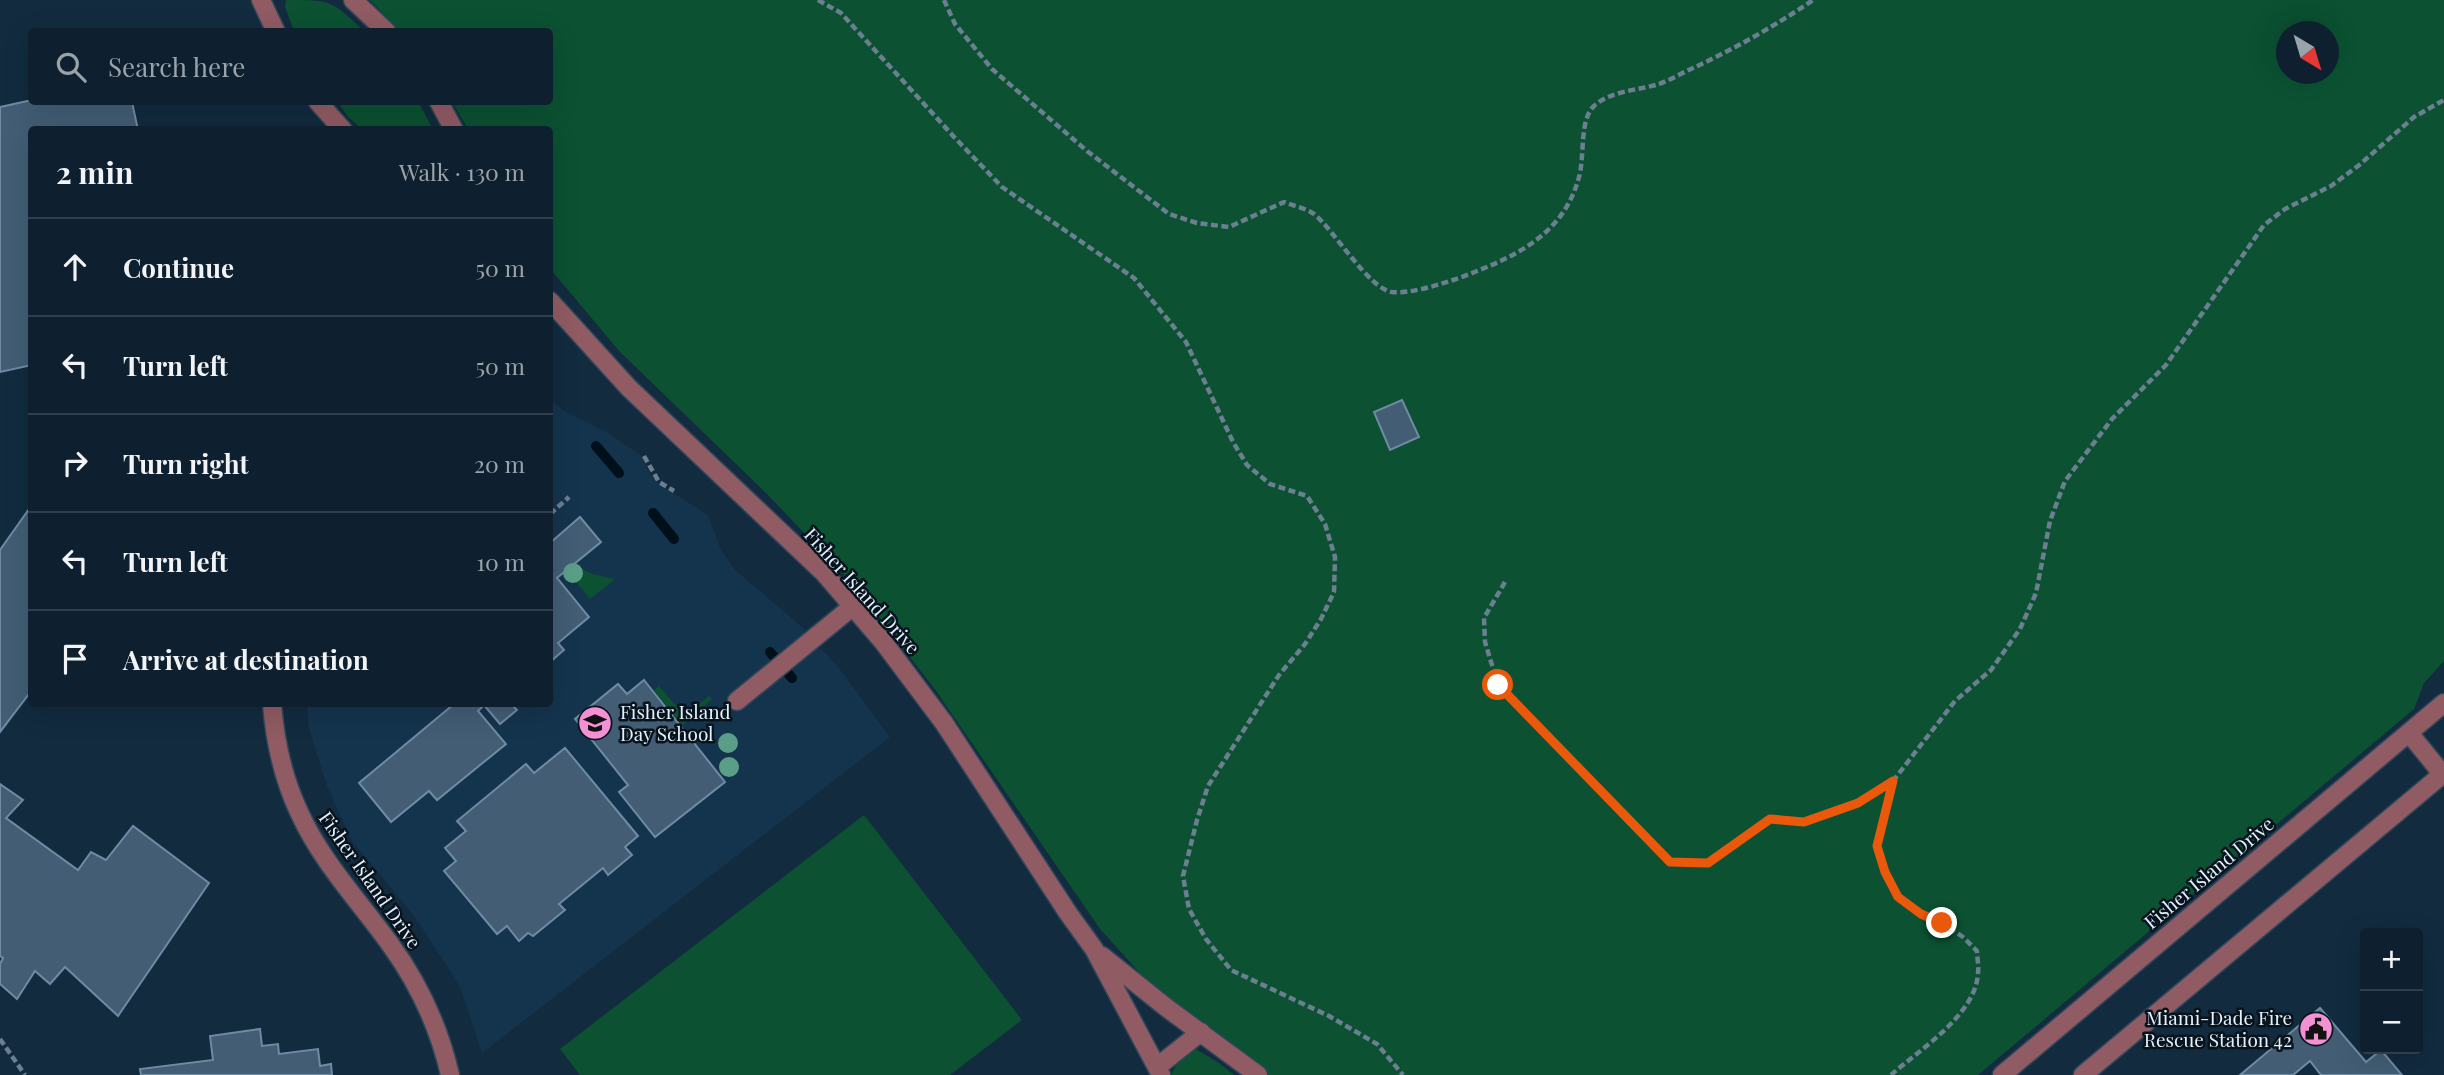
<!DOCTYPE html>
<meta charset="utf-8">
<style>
body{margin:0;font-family:"Playfair Display",serif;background:#172837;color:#f1f3f6}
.controls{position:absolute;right:21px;bottom:21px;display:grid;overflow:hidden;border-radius:7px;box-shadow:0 7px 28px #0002}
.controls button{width:63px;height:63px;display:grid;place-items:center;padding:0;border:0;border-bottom:2px solid #2e3e4b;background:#0e202f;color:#f1f3f6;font:35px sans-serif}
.compass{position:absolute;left:2276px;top:21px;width:63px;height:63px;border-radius:50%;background:#0e202f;box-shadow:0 7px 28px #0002;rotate:142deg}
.stop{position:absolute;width:21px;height:21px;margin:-16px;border:5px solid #ea580c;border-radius:50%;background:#fff}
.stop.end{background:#ea580c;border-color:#fff;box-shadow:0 2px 7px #0008}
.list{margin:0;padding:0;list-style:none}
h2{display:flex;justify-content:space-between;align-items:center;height:91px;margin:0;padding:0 28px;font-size:30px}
h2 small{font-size:23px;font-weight:400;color:#9ba3aa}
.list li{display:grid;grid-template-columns:46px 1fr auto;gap:21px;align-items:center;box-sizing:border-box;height:98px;padding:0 28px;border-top:2px solid #2e3e4b}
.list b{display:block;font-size:26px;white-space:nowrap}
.list em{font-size:23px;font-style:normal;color:#9ba3aa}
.icon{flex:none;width:38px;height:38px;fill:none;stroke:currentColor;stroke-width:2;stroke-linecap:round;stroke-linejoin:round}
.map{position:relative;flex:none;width:2444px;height:1075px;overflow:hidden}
.search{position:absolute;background:#0e202f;box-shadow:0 7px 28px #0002;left:28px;top:28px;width:525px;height:77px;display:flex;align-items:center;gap:18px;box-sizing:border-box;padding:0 24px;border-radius:7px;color:#9ba3aa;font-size:26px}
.panel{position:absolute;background:#0e202f;box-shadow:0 7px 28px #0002;left:28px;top:126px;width:525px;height:581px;border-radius:7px}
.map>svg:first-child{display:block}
.built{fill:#14344d}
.grass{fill:#0b5132;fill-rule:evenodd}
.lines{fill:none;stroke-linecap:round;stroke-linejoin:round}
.stream{stroke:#00101a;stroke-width:10}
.building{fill:#425d74;stroke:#6f8ba4;stroke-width:2}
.service-casing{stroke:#2f475a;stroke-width:21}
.minor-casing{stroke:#2f475a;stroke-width:21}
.tertiary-casing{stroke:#2f475a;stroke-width:21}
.path{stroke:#6b7f91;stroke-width:4.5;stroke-dasharray:7 3.5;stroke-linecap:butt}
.service{stroke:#905b63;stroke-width:18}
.minor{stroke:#905b63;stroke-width:18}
.tertiary{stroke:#905b63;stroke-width:18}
.tree{fill:#5b9e88}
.route{stroke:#ea580c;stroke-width:9}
.labels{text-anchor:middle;stroke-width:5;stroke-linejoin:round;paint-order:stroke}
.street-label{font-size:19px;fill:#e2f1ff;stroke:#08131c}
.poi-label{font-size:19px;fill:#e2f1ff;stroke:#08131c;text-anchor:start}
</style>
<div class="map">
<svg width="2444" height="1075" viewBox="0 0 2444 1075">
<rect width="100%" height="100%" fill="#122b3f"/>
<path class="built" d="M550 400 564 411 608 433 642 456 647 469 656 482 708 515 721 550 735 570 801 626 839 668 890 737 482 1053 462 992 453 975 414 916 352 841 327 786 309 728 307 704H550Z"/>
<g class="grass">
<path d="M286 0C332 0 331 0 364 31H294L285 7Z"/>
<path d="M370 0H2444V661L2424 683 2414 709 1978 1075H1261L1147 981 1100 929 936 691 854 585 766 493 620 352 552 271 550 267V130L468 129 452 102H550V32L400 31ZM2286 32H2328V74H2286Z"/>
<path d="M338 102H418L433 129H362L348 117Z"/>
<path d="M571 559C581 573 600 576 615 579L590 599 562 565Z"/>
<path d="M659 686 685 716 709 696 712 699 682 726 654 690Z"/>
<path d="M864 815 1022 1020 950 1075H580L560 1049Z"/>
<path d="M1196 1049 1219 1063 1234 1075H1171L1180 1057Z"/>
</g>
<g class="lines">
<g class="stream">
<path d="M596 446 619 473"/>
<path d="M653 513 674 539"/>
<path d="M770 652 792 678"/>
</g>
</g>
<g class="building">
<path d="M32 100 132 102 138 130H32V365L0 372V107Z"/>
<path d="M1402 400 1419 437 1390 450 1374 412Z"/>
<path d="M29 509 32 511V690L0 732V550Z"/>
<path d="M580 517 601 542 557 578 589 617 558 643 564 650 550 662V543Z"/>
<path d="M644 680 725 782 655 837 619 792 628 785 575 719 618 684 627 694Z"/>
<path d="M454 704H511L517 710 500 724 484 705 478 711 506 744 437 800 429 791 391 822 359 783Z"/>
<path d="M565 748 638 836 625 847 632 855 608 875 603 868 559 904 565 910 533 936 528 933 519 941 507 926 497 934 444 871 456 861 445 848 466 831 457 821 526 764 534 773Z"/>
<path d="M0 784 23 800 6 818 78 870 91 852 106 860 133 826 209 883 118 1016 65 967 50 984 35 971 17 999 0 984V964L3 958 0 956Z"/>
<path d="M2320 1008 2366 1062 2381 1050 2402 1075H2321L2310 1061 2293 1075H2240Z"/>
<path d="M260 1029 262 1046 278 1044 279 1054 318 1049 320 1066 331 1064 332 1075H141L140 1069 213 1060 210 1036Z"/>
</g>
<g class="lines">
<g class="service-casing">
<path id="service" d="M737 701 852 607"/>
</g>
<g class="minor-casing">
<path id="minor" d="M272 704C275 741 283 778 299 812 321 861 359 901 390 944 419 984 439 1027 450 1075"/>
</g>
<g class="tertiary-casing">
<g id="tertiary">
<path d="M261 0 276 32"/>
<path d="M353 0 387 32"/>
<path d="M318 102 343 130"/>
<path d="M439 102 454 130"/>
<path d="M550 301 629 388 824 573 884 643 944 723 1068 913 1094 949 1161 1075"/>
<path d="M2409 733 2444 776"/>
<path d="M1102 956 1167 1008 1258 1075"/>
<path d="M1157 1067 1201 1032"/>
<path d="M2002 1075 2444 703"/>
<path d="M2083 1075 2444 773"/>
</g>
</g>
<g class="path">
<path d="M818 0 841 13 955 138 1002 187 1134 278 1186 342 1233 442 1247 465 1270 484 1307 496 1325 524 1335 557 1334 592 1321 619 1305 644 1279 675 1208 786 1197 820 1183 876 1189 909 1206 939 1231 970 1329 1016 1377 1044 1403 1075"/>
<path d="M944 0 955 24 992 69 1087 151 1169 214 1197 223 1229 227 1284 202C1293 206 1306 208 1314 214 1334 230 1369 289 1392 292 1411 294 1441 284 1459 278 1512 258 1563 237 1579 177 1585 156 1579 120 1594 106 1609 91 1640 90 1659 84 1670 80 1682 73 1693 68 1734 49 1775 26 1813 0"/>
<path d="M644 456 659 482 674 491"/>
<path d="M550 514 569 497"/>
<path d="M1505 582 1484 618 1485 642 1498 685 1670 862 1708 863 1770 819 1804 822 1858 803 1892 781"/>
<path d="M0 1039 25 1075"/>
<path d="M1891 1075C1919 1050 1976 1015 1978 973 1979 966 1977 958 1977 951L1963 937 1942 923 1921 914 1898 897 1885 872 1877 846 1893 781 1955 701 1991 670 2020 629 2036 593 2050 521 2065 481 2112 419 2166 365 2264 225 2285 209 2331 186 2358 166 2414 117 2444 100"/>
</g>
<use href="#service" class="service"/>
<use href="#minor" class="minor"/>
<use href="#tertiary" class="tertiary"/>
</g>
<g class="tree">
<circle cx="573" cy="573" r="10"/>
<circle cx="728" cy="743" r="10"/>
<circle cx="729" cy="767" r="10"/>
</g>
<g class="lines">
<path class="route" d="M1498 685 1670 862 1708 863 1770 819 1804 822 1858 803 1893 781 1877 846 1885 872 1898 897 1921 914 1942 923"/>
</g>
<defs>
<g id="school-disc" transform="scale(1.75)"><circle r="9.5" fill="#f491d4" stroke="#08131c"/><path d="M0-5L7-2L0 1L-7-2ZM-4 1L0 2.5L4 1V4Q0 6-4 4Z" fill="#111"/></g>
<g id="civic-disc" transform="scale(1.75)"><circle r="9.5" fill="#f491d4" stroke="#08131c"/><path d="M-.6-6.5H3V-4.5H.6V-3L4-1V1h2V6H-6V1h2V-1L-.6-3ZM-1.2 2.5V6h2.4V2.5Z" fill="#111"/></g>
</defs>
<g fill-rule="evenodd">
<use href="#school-disc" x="595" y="723"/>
<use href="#civic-disc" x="2316" y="1029"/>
</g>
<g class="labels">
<g class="street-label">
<text transform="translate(862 591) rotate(48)" y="7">Fisher Island Drive</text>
<text transform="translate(2209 873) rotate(-40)" y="7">Fisher Island Drive</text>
<text transform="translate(370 880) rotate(55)" y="7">Fisher Island Drive</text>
</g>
<g class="poi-label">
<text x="620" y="719">Fisher Island<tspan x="620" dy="22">Day School</tspan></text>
<text x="2292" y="1025" text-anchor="end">Miami-Dade Fire<tspan x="2292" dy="22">Rescue Station 42</tspan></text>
</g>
</g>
</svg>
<div class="controls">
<button>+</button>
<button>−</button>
</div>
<svg class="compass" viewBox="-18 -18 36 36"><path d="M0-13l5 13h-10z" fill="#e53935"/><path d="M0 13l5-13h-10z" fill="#9ba3aa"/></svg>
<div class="stop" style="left:1498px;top:685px"></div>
<div class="stop end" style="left:1942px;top:923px"></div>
<div class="search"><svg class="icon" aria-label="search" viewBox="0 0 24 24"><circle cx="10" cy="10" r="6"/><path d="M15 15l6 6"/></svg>Search here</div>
<section class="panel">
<h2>2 min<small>Walk · 130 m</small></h2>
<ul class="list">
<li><svg class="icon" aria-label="ahead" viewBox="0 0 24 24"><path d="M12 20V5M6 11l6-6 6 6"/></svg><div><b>Continue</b></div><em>50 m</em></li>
<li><svg class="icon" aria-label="left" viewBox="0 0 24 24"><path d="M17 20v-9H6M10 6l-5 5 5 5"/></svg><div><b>Turn left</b></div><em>50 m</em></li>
<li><svg class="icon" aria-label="right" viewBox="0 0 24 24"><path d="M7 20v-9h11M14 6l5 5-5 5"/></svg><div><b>Turn right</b></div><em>20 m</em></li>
<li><svg class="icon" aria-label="left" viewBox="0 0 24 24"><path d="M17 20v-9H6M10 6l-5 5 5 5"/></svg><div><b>Turn left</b></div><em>10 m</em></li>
<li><svg class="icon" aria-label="arrive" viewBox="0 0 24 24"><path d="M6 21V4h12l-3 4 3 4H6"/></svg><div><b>Arrive at destination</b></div></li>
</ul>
</section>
</div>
